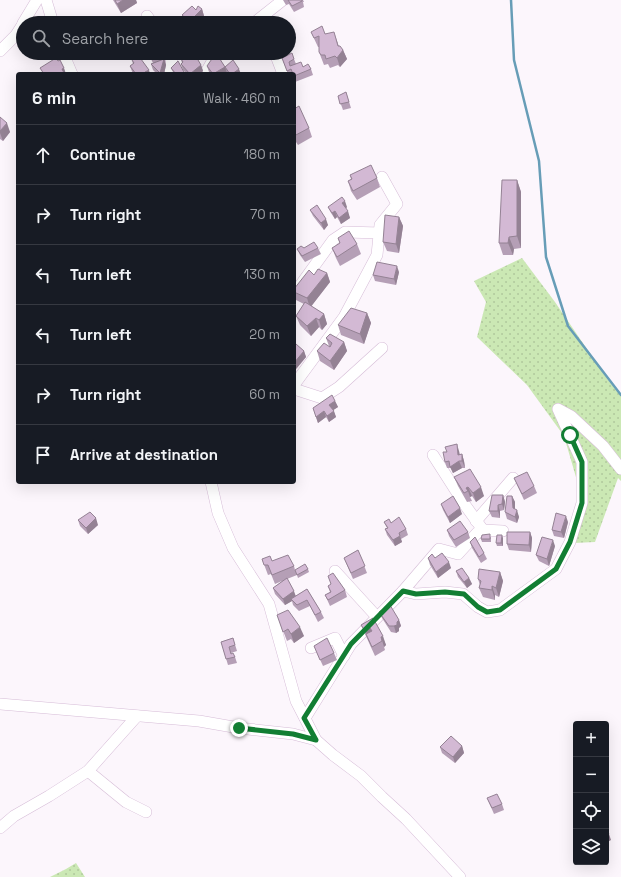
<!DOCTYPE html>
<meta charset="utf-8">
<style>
body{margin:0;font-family:"Space Grotesk",sans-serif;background:#242831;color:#f1f3f6}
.controls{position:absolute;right:12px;bottom:12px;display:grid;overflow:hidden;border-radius:4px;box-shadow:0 4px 16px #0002}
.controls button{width:36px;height:36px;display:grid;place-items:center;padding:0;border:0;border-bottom:1px solid #363941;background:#171b24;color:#f1f3f6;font:20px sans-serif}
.stop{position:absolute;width:12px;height:12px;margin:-9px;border:3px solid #127e33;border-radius:50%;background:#fff}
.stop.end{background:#127e33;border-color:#fff;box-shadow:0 1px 4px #0008}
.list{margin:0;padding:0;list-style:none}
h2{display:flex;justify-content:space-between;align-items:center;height:52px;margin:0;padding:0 16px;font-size:17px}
h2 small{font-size:13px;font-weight:400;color:#9ea1a6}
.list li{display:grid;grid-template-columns:26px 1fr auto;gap:12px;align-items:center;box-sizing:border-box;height:60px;padding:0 16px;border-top:1px solid #363941}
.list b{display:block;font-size:15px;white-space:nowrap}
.list em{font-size:13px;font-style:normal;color:#9ea1a6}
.icon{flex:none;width:22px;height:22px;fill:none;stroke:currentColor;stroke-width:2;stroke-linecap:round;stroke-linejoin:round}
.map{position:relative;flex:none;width:621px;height:877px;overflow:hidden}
.search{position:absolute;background:#171b24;box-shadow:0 4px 16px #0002;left:16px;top:16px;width:280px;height:44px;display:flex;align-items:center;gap:10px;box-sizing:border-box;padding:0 14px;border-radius:22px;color:#9ea1a6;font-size:15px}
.panel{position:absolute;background:#171b24;box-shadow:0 4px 16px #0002;left:16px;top:72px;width:280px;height:412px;border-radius:4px}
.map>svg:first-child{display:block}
.grass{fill:url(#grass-dots)}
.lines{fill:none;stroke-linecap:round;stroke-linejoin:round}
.stream{stroke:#679db7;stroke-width:2.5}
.minor-casing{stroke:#d6bcd7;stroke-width:12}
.minor{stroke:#fff;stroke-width:11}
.wall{fill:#b59fb6}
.shaded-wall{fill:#948294}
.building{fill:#d3b9d4;stroke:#948294}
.route{stroke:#127e33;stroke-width:5}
</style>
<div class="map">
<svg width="621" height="877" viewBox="0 0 621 877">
<defs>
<pattern id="grass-dots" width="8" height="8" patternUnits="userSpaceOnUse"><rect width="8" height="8" fill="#cbe8b4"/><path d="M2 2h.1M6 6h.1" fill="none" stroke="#b0c89c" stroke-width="1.8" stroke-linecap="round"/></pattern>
</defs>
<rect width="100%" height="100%" fill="#fcf6fc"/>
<g class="grass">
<path d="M522 258 555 302 608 380 621 396V481L618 478 595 542 574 543 580 491 564 436 527 385 477 337 486 302 474 281Z"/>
<path d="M76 863 85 877H50L66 869Z"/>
</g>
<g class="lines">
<path class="stream" d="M511 0 514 60 539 161 546 257 568 326 621 395"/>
<g class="minor-casing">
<g id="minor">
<path d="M46 0 53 23"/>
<path d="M147 16 152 23"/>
<path d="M23 23 37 0"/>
<path d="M254 23 283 0"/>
<path d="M0 51 16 35 23 24"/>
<path d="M63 53 72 74"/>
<path d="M275 53 283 74"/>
<path d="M168 74 172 59 170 53"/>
<path d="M205 74 213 60 220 53"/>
<path d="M294 294 333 240 345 232 380 233"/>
<path d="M294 385 344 317 377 255 380 225 397 204 382 177"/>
<path d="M294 389 322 398 339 387 382 348"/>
<path d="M433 455 465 505 483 530"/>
<path d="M211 482 218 513 233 548 269 604 296 701 316 740 333 755 361 776 382 797 406 819 460 877"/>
<path d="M476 521 513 478"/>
<path d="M335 571 377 617"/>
<path d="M403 591 439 549 458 554 477 533 483 530 503 531"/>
<path d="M311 648 335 638 344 656"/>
<path d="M0 704 199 721 239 728 293 734 316 740"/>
<path d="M305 718 351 644 403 591 416 594 445 592 463 594 478 607 487 612 500 610 556 569 570 542 582 503V462L558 409 571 416 603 446 621 469"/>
<path d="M88 771 126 802 146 812"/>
<path d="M0 828 14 816 49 796 88 771 137 716"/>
</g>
</g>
<use href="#minor" class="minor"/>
</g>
<g class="wall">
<path d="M113 0H136L137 3 121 13Z"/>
<path d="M283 0H303L304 2H303L304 7 294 12 289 4 286 5Z"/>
<path d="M202 9 204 16 197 23H186L182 15 196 10Z"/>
<path d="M311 32 326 34 337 42 338 46 343 50 347 59 340 67 338 65 330 68 328 64 324 65 319 52V47H318Z"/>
<path d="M148 53H165L167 59 165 60 166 65 164 74H157L153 70 151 64 153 63Z"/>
<path d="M191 53H205L199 59 196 57 201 65 203 71 200 74H187L183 70 181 64 182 63 181 59Z"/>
<path d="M282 58 294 59 296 64 311 69 313 75 295 82 294 78V74H288Z"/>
<path d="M132 60 150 74H133L130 66 133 64Z"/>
<path d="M207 66 225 67 241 74H228L227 73 225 74H211L209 72Z"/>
<path d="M171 68 185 74H174Z"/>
<path d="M346 92 351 108 343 110 338 96Z"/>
<path d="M294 109 309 128 312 137 298 145 294 139Z"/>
<path d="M0 117 10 132 3 141 0 139Z"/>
<path d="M350 175 377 178 380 187 357 200 351 191 348 181 351 179Z"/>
<path d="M517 180 521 192V248L514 249 513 255H503L499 243Z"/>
<path d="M328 207H347L346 209 350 218 341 224 337 217 335 219 331 213Z"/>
<path d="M310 210 328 225 324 230 313 216Z"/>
<path d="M399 217 403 226 399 253 387 251 383 242Z"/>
<path d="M338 238 357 244 361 254 340 266 336 258 332 248 340 244Z"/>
<path d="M304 248H318L321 254 305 262 300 255 297 249Z"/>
<path d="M399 272 396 285 375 281 373 275Z"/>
<path d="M327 273 330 282 311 306 324 314 327 324 322 330 319 327 311 336 300 325 296 316 304 304 296 300 294 295V289L314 275Z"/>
<path d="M367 313 371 323 364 344 341 335 338 325Z"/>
<path d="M326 338 344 342 347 351 334 370 320 361 317 351 329 346Z"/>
<path d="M294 346 304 351 306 357 296 369 294 368Z"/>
<path d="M335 401 338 407 333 410 336 417 329 422 326 417 318 423 313 408Z"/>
<path d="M459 451 460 455 462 454 464 461 465 468H462L453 473 451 468H447L445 462Z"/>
<path d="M454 477 484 496 476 502 472 496 470 497 472 501 467 502 458 486Z"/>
<path d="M514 478 534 486 537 493 524 500Z"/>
<path d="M503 495 505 502 504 510 500 511V518L492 517 489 511Z"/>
<path d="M512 496 515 502V509L519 517 517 523 507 519 505 512Z"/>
<path d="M441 504 462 514 450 523 443 510Z"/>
<path d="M78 520 98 525 88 534 80 526Z"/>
<path d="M384 522 391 523 406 529 408 535 401 539 402 542 395 546 387 535 385 529 387 528Z"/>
<path d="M568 522 564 538 554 536 552 530Z"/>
<path d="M447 530 468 532 470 538 456 547 449 536Z"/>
<path d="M530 532 532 538 531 552 509 550 507 544Z"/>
<path d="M491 537V542H482L481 539Z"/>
<path d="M503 538V546H497L496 543Z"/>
<path d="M470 542 484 553 487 559 481 563 472 548Z"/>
<path d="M555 546 549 566 539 561 536 555Z"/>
<path d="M358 550 367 573 353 579 344 558Z"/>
<path d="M428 558H435L451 568 438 578 430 565Z"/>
<path d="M262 559 294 566 295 570 308 569 309 572 298 578 297 575 287 579 296 596 307 589 321 612 324 618 318 622 310 606 299 611 293 605 292 601 285 605 275 594 273 588 282 581 275 584 271 574 268 575Z"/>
<path d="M456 571 469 578 472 584 467 588 458 577Z"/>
<path d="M500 572 503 581 499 597 495 595V600L483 597 479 588 480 585 478 579Z"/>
<path d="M328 586 345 590 347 597 330 606 325 595 330 592Z"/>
<path d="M379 612 399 620 401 626 399 628V631L396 633 391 632 382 618Z"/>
<path d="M277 615 304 636 294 643 291 639 287 641Z"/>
<path d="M373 618 386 645 384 647 385 650 375 656 365 634 361 625Z"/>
<path d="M233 638 237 651 231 653 235 657 237 663 228 665 221 642Z"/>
<path d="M314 646 334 653 337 660 323 666Z"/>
<path d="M462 746 464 753 455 763 442 753 440 747Z"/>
<path d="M487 798 502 804 504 810 494 814Z"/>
</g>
<g class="shaded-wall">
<path d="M123 0H136L137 3 121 13 117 4Z"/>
<path d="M202 9 204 16 197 23H190L189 22Z"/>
<path d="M334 32 341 53 343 50 347 59 340 67 337 58 338 46Z"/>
<path d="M197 53H205L199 59Z"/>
<path d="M207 53H211L208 57Z"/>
<path d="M164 59 166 65 164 74H161L160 73Z"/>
<path d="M201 65 203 71 200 74H190Z"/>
<path d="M225 67 227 73 225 74H214Z"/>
<path d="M64 68 66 74H62V69Z"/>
<path d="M239 69 241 74H232Z"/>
<path d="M149 70 150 74H146L145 72Z"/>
<path d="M7 123 10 132 3 141 0 133V131Z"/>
<path d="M517 180 521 192V248L517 236Z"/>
<path d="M345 201 347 207 345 209 342 203Z"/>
<path d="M335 211 337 217 335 219 332 213Z"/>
<path d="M348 211 350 218 341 224 339 218Z"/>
<path d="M399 217 403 226 399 253 396 244Z"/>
<path d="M326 219 328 225 324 230 321 223Z"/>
<path d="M509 237 514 249 513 255 508 243Z"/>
<path d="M397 266 399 272 396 285 394 279Z"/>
<path d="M327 273 330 282 310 308 307 298Z"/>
<path d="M367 313 371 323 364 344 360 334Z"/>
<path d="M324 314 327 324 322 330 319 320Z"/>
<path d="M316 318 319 327 311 336 307 326Z"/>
<path d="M344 342 347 351 334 370 330 361Z"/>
<path d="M304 351 306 357 296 369 294 363Z"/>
<path d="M335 401 338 407 332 411 329 405Z"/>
<path d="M324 411 326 417 318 423 316 417Z"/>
<path d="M334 411 336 417 329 422 327 416Z"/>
<path d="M457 444 459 451 460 461 458 455Z"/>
<path d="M462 454 464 461 465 468 462 461Z"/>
<path d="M459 461 462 468 453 473 450 467Z"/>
<path d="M468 487 472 496 470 497 468 491 466 488Z"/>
<path d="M481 487 484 496 476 502 473 493Z"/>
<path d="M503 495 505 502 504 510 502 504Z"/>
<path d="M512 496 515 502V515L513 508Z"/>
<path d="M498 505 500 511V518L498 511Z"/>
<path d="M460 508 462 514 450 523 448 517Z"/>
<path d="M517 510 519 517 517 523 515 517Z"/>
<path d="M566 516 568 522 564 538 561 532Z"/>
<path d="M96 518 98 525 88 534 86 528Z"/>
<path d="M530 532 532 538 531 552 529 545Z"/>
<path d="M502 535 503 538V546L501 543Z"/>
<path d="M400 536 402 542 395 546 393 540Z"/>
<path d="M553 540 555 546 549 566 547 559Z"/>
<path d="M449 562 451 568 438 578 436 572Z"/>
<path d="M500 572 503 581 499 597 496 588Z"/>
<path d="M469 578 472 584 467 588 464 582Z"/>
<path d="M492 586 495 595V600L492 590Z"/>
<path d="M294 591 296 598 291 599 292 601 285 605 283 599Z"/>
<path d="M399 620 401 626 399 628V631L396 633 394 626Z"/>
<path d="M300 627 304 636 294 643 291 634Z"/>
<path d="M370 628 374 638 369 641 366 632Z"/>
<path d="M383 636 386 645 384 647 385 650 381 637Z"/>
<path d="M462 746 464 753 455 763 453 757Z"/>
<path d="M609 834 611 840 606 843V835Z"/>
</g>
<g class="building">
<path d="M115 0H123L117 4Z"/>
<path d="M288 0H302V1L292 6Z"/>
<path d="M192 6 196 10 198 6 202 9 190 21V20L189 21 182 15Z"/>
<path d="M257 19 259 23H251Z"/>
<path d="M190 20 193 23H187Z"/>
<path d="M322 26 325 34 334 32 338 46H340L343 50 337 58 335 56 326 59 325 55H321L319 52V36L314 38 311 32Z"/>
<path d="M149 53H164L152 60Z"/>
<path d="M189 53H191L193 56 195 55 201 65 190 74 181 64 183 62 181 59Z"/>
<path d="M216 53 225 67 233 60 239 69 232 74H230L225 67 213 74 207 66Z"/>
<path d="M292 53 294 59 289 62 290 66 301 62 303 67 308 64 311 69 294 76V74H293L291 69 287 71 282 58Z"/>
<path d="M138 55 149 70 145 72 146 74H136L130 66 134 63 132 60Z"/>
<path d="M56 58 58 61 60 60 64 68 62 69 64 73 62 74H44L40 68Z"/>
<path d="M164 59 160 73 151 64Z"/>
<path d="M178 61 185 74H176L171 68Z"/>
<path d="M346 92 349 102 340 104 338 96Z"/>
<path d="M299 106 309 128 294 136V109Z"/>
<path d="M0 117 7 123 0 131Z"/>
<path d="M371 165 377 178 353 191 348 181 352 179 350 175Z"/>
<path d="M502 180H517V236L509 237 508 243H499Z"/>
<path d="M342 197 345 201 342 203 348 211 339 218 335 211 332 213 328 207Z"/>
<path d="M317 205 326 219 321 223 310 210Z"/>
<path d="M385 215 399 217 396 244 383 242Z"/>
<path d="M349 231 357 244 337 257 332 248 340 243 338 238Z"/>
<path d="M314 242 318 248 302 256 297 249 301 246 304 248Z"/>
<path d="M377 262 397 266 394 279 373 275Z"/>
<path d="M318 269 327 273 307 298 294 292V289L309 270 314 275Z"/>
<path d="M305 302 324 314 319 320 316 318 307 326 296 316Z"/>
<path d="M351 308 367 313 360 334 338 325Z"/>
<path d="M330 334 344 342 330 361 317 351 324 343 330 347 332 343 326 338Z"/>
<path d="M296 344 304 351 294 363V346Z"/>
<path d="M332 395 335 401 329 405 334 411 327 416 324 411 316 417 313 408Z"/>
<path d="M457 444 458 455 462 454V461H459L450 467 449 461 445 462 443 452H447L445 447Z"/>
<path d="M470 469 481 487 473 493 468 487 466 488 468 491 464 493 454 477Z"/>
<path d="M527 472 534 486 522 494 514 478Z"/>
<path d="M492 495H503L502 504 498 505V511H489Z"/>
<path d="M453 496 460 508 448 517 441 504Z"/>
<path d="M507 496H512L513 508 517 510 515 517 505 512Z"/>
<path d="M90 512 96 518 86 528 78 520Z"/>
<path d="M556 513 566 516 561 532 552 530Z"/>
<path d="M399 517 406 529 399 533 400 536 393 540 385 529 388 528 384 522 389 519 391 523Z"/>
<path d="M460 521 468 532 454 540 447 530Z"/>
<path d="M507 532H530L529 545 507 544Z"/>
<path d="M490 534V539H481L482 535Z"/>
<path d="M497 535H502L501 543H496Z"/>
<path d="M475 537 484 553 479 557 470 542Z"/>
<path d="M542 537 553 540 547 559 536 555Z"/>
<path d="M358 550 365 566 351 573 344 558Z"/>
<path d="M442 553 449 562 436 572 428 558 432 554 435 558Z"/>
<path d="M288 555 294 566 272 575 268 565H264L262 559 270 556 272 561Z"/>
<path d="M305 564 308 569 297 575 295 570Z"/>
<path d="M462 568 469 578 464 582 456 571Z"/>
<path d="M479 569 500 572 496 588 492 586V590L479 588 481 581 478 579Z"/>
<path d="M333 573 345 590 328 600 325 595 331 592 328 586 331 584 328 576Z"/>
<path d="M287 578 294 591 283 599 273 588Z"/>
<path d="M307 589 321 612 315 615 307 600 297 605 291 599Z"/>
<path d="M390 605 399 620 397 622V625L394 626H389L379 612Z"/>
<path d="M288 610 300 627 291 634 288 629 283 632 277 615Z"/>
<path d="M373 618 383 636 381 637 382 641 372 647 366 634 372 631 370 628 366 632 361 625Z"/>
<path d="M233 638 235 645 229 647 231 654 233 653 235 657 226 659 221 642Z"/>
<path d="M327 638 334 653 320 660 314 646Z"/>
<path d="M451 736 462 746 453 757 440 747Z"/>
<path d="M497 794 502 804 492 808 487 798Z"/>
<path d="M606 829 609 834 606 835Z"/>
</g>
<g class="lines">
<path class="route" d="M239 728 293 734 316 740 304 718 351 644 403 591 416 594 445 592 464 594 478 607 487 612 500 610 556 569 570 542 582 503V462L570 435"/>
</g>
</svg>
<div class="controls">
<button>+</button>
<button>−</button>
<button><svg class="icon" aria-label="locate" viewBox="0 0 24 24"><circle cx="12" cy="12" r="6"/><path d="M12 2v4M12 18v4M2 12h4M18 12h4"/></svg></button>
<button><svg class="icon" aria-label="layers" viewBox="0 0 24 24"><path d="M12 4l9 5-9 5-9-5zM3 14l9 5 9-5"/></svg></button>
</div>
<div class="stop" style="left:570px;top:435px"></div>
<div class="stop end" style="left:239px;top:728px"></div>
<div class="search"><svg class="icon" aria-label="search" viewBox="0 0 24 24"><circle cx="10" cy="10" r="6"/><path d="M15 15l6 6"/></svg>Search here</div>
<section class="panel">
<h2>6 min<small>Walk · 460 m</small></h2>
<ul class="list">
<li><svg class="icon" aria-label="ahead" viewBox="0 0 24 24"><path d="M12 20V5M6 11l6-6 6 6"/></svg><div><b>Continue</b></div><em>180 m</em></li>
<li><svg class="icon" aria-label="right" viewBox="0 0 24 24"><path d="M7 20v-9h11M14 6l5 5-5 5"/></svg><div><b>Turn right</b></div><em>70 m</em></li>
<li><svg class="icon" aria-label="left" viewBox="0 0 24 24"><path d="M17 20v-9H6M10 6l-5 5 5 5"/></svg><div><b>Turn left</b></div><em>130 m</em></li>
<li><svg class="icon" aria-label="left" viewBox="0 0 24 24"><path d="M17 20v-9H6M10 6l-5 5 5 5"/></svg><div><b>Turn left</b></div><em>20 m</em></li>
<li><svg class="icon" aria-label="right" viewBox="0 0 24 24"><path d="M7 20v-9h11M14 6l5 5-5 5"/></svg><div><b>Turn right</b></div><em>60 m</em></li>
<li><svg class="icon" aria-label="arrive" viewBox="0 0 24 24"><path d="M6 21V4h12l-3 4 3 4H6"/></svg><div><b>Arrive at destination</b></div></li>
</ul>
</section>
</div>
